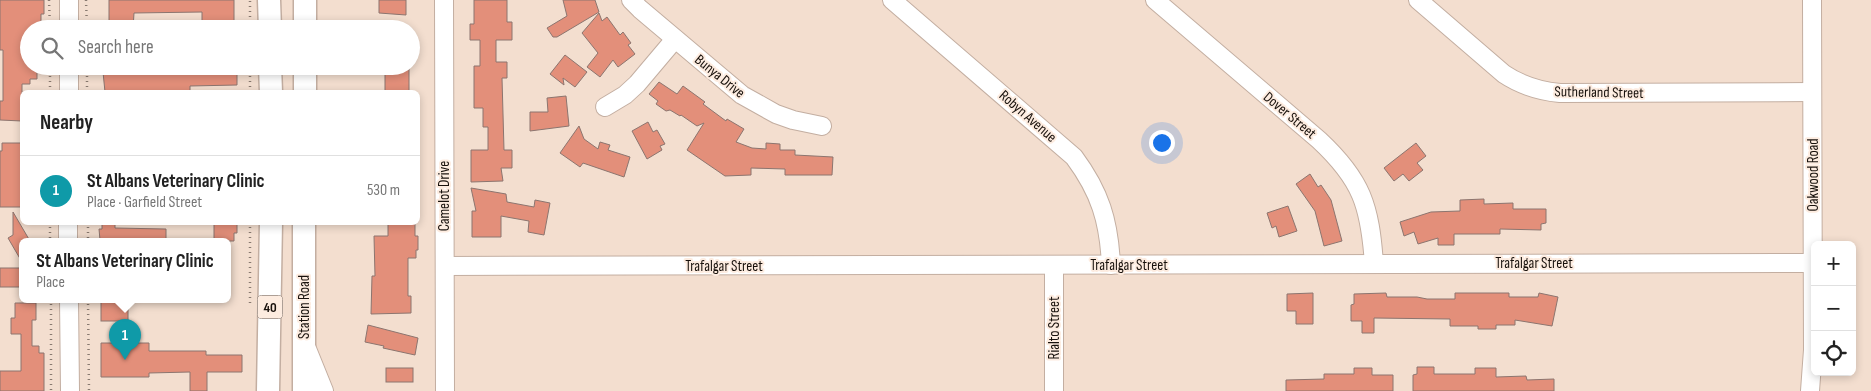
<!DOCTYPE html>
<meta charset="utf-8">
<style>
body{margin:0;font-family:"Sofia Sans Condensed",sans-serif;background:#f6f6f6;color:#222}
.controls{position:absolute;right:15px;bottom:15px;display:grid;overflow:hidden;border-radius:8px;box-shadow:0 2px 8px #0003}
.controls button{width:45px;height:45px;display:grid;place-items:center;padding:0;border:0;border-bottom:1px solid #e0e0e0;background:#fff;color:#222;font:25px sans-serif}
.you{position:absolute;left:1161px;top:142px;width:18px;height:18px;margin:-12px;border:4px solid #fff;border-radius:50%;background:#1a73e8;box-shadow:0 0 0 8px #1a73e833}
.badge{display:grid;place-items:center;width:32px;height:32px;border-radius:50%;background:#2886b2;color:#fff;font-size:16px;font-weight:700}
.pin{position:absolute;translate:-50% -41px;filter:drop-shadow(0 1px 2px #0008)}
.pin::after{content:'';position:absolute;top:26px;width:18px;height:15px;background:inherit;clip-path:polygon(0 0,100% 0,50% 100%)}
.popup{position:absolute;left:19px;top:238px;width:212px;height:65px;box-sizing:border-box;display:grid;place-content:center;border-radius:8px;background:#fff;filter:drop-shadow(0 1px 4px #0005);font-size:16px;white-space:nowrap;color:#767676}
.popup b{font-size:19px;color:#222}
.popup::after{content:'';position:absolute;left:50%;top:100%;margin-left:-10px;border:10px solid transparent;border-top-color:#fff}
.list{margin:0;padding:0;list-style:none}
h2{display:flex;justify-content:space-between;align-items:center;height:65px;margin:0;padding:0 20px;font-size:21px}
h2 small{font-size:16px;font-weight:400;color:#767676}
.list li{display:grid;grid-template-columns:32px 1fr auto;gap:15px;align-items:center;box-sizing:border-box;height:70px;padding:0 20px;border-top:1px solid #e0e0e0}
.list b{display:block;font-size:19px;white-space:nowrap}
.list p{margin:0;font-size:16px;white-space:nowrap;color:#767676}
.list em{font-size:16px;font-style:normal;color:#767676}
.icon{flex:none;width:28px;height:28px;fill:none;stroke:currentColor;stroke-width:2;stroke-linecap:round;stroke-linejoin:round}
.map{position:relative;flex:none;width:1871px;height:391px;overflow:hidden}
.search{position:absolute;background:#fff;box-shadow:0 2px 8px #0003;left:20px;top:20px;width:400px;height:55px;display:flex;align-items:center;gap:12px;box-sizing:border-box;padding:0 18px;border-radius:28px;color:#767676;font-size:19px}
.panel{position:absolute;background:#fff;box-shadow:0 2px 8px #0003;left:20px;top:90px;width:400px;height:135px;border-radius:8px}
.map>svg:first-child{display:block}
.building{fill:#e38f7a;stroke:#8c756f}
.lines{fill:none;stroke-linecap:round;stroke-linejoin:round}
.minor-casing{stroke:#c3aea1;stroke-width:20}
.major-casing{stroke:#c3aea1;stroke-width:25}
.path{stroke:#887a70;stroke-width:2.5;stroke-dasharray:1 4;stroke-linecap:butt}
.minor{stroke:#fff;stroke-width:18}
.major{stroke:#fff;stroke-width:22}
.labels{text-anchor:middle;stroke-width:4;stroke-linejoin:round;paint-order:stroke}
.shield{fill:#fdece0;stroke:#5d534c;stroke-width:1}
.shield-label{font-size:14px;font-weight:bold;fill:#18110c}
.street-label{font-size:15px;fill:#18110c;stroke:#fdece0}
</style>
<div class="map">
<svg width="1871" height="391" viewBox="0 0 1871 391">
<rect width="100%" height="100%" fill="#f3decf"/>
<g class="building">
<path d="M0 0H44V14H41V29H29V66H37V79H30V84H22V121L0 120V101H3V50H0Z"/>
<path d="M109 0H234V29H202V12L134 13 133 29H109Z"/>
<path d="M379 0H406V15L379 13Z"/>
<path d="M474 0H507V22H512V40H496V62H507V78H502L504 150H512V168H501L503 181 471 182V150H488V127H483V108H474V66H480V40H470V24H474Z"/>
<path d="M563 0H595L599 12 557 37H553L547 28 567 16Z"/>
<path d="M599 13 602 21 607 17 620 35 623 32 631 43 628 45 635 54 618 67 613 60 600 77 587 67 598 53 582 33Z"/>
<path d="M565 55 587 72 575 87 563 78 564 85 550 74Z"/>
<path d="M106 66H234V74H237V85L190 86V92H105L103 72H106Z"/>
<rect x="385" y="66" width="24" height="26"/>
<path d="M659 82 677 94 683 86 705 102 703 104 726 121 727 119 744 129 736 142 752 148 766 149V143L780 144V150H795V155L833 157 832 175H785V169L751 168V175L725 176 687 150 704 123 697 126 681 115 680 116 670 110 666 111 656 104 658 101 649 94Z"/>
<path d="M566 96 569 126 530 131V112H548L547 98Z"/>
<path d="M648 122 653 132 657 130 665 144 660 146 662 150 647 159 632 131Z"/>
<path d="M579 126 584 139 598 149 600 142 610 145 608 150 630 157 624 177 583 163 580 167 560 153Z"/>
<path d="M2 143H22V207H0V151H2Z"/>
<path d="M1416 143 1426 156 1417 163 1423 170 1409 181 1403 174 1394 181 1384 168Z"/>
<path d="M1310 174 1318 187 1321 185 1331 200 1342 241 1324 246 1315 211 1296 184Z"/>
<path d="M471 188 506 194 507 202 534 207 535 200 550 203 544 235 528 232 529 221 501 216V237H472V211H476Z"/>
<path d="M1484 199V204L1513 203V209H1546V223L1541 224V230L1500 229V234H1454V245H1438V238L1418 244 1414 232 1404 236 1400 222 1431 212 1460 211V200Z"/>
<path d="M1288 206 1297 231 1279 237 1276 226 1272 228 1267 213Z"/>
<path d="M13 212 30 241H22V262L8 238 13 235Z"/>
<path d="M102 222H115V228L166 229V241H102L100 240 99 229H102Z"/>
<path d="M214 222H237V233H234V241H214Z"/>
<path d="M388 222H415V236H418V250H416V258H408V296H411V313L371 314 372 276H375L374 236H388Z"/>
<rect x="0" y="268" width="22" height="19"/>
<path d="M1313 293V324H1296V311H1287V294Z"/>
<path d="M1386 293 1387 297H1417L1427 299H1455V293H1509V297H1538L1539 293 1558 297 1552 326 1515 320V325H1496V329H1478V326H1450V319L1374 318V333H1362V321H1351V305L1354 304V294Z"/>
<rect x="101" y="302" width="27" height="19"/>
<path d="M15 303H36V320H32V346H39V353H44V391H0V371H21V334H11V318H15Z"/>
<path d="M368 325 418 338 415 355 383 348 384 346 365 342Z"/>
<path d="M101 343H149V351H206V355H242V372H207V391H190V372L149 373V377H101Z"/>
<path d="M1417 367H1434V374H1475V368H1496V377L1526 376 1527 380 1554 379V391H1413V375L1417 374Z"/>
<rect x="386" y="368" width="27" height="14"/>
<path d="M1354 368H1372V375H1393V391H1286V380L1324 379V374H1354Z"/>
</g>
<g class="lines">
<g class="minor-casing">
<g id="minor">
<path d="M444 0 445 391"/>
<path d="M631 0 640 9 742 95 776 114 793 120 822 126"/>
<path d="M892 0 1074 157C1100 192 1109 221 1111 265"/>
<path d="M1155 0 1319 140C1362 180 1370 206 1374 264"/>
<path d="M1418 0 1504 74C1522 86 1539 91 1560 93L1812 92"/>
<path d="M69 29V0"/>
<path d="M69 92V66"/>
<path d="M605 107 625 95 637 84 675 39"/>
<path d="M68 241V222"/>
<path d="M1054 265V391"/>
<path d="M445 266 1813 263"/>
<path d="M69 299 70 391"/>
<path d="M307 349 324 391"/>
<path d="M1810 391 1813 350 1812 0"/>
</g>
</g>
<g class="major-casing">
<g id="major">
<path d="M269 0 270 29"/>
<path d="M305 29V0"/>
<path d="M270 66 271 92"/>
<path d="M305 92V66"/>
<path d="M268 391 271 222"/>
<path d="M304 391V222"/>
</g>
</g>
<g class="path">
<path d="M49 0 50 29"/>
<path d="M86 0 87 29"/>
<path d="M250 1V29"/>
<path d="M50 66V92"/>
<path d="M87 66V92"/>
<path d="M250 66V92"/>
<path d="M50 222V241"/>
<path d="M88 222V241"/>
<path d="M250 222V306"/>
<path d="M51 299V391"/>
<path d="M88 299 89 391"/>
</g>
<use href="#minor" class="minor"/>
<use href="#major" class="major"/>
</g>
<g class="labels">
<rect class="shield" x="257.5" y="295.5" width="25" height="23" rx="4"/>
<g class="shield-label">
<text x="270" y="312">40</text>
</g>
<g class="street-label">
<text transform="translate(720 76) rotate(39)" y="5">Bunya Drive</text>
<text transform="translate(1599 92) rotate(1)" y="5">Sutherland Street</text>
<text transform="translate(1290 115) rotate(40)" y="5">Dover Street</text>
<text transform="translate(1028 116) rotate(41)" y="5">Robyn Avenue</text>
<text transform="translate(1813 175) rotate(-90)" y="5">Oakwood Road</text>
<text transform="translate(444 196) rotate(-90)" y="5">Camelot Drive</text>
<text x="1534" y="268">Trafalgar Street</text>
<text x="1129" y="270">Trafalgar Street</text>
<text x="724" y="271">Trafalgar Street</text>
<text transform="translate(304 307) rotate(-90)" y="5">Station Road</text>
<text transform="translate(1054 328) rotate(-90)" y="5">Rialto Street</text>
</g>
</g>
</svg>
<div class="controls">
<button>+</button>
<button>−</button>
<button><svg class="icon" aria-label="locate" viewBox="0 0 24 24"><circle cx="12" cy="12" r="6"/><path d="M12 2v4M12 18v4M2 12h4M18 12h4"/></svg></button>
</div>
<div class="you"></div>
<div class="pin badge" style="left:125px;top:360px;background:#0f9aa8">1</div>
<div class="popup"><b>St Albans Veterinary Clinic</b>Place</div>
<div class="search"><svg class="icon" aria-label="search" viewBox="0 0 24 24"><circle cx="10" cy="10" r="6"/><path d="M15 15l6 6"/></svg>Search here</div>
<section class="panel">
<h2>Nearby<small></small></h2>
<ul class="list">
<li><span class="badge" style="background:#0f9aa8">1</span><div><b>St Albans Veterinary Clinic</b><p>Place · Garfield Street</p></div><em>530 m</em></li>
</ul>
</section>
</div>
